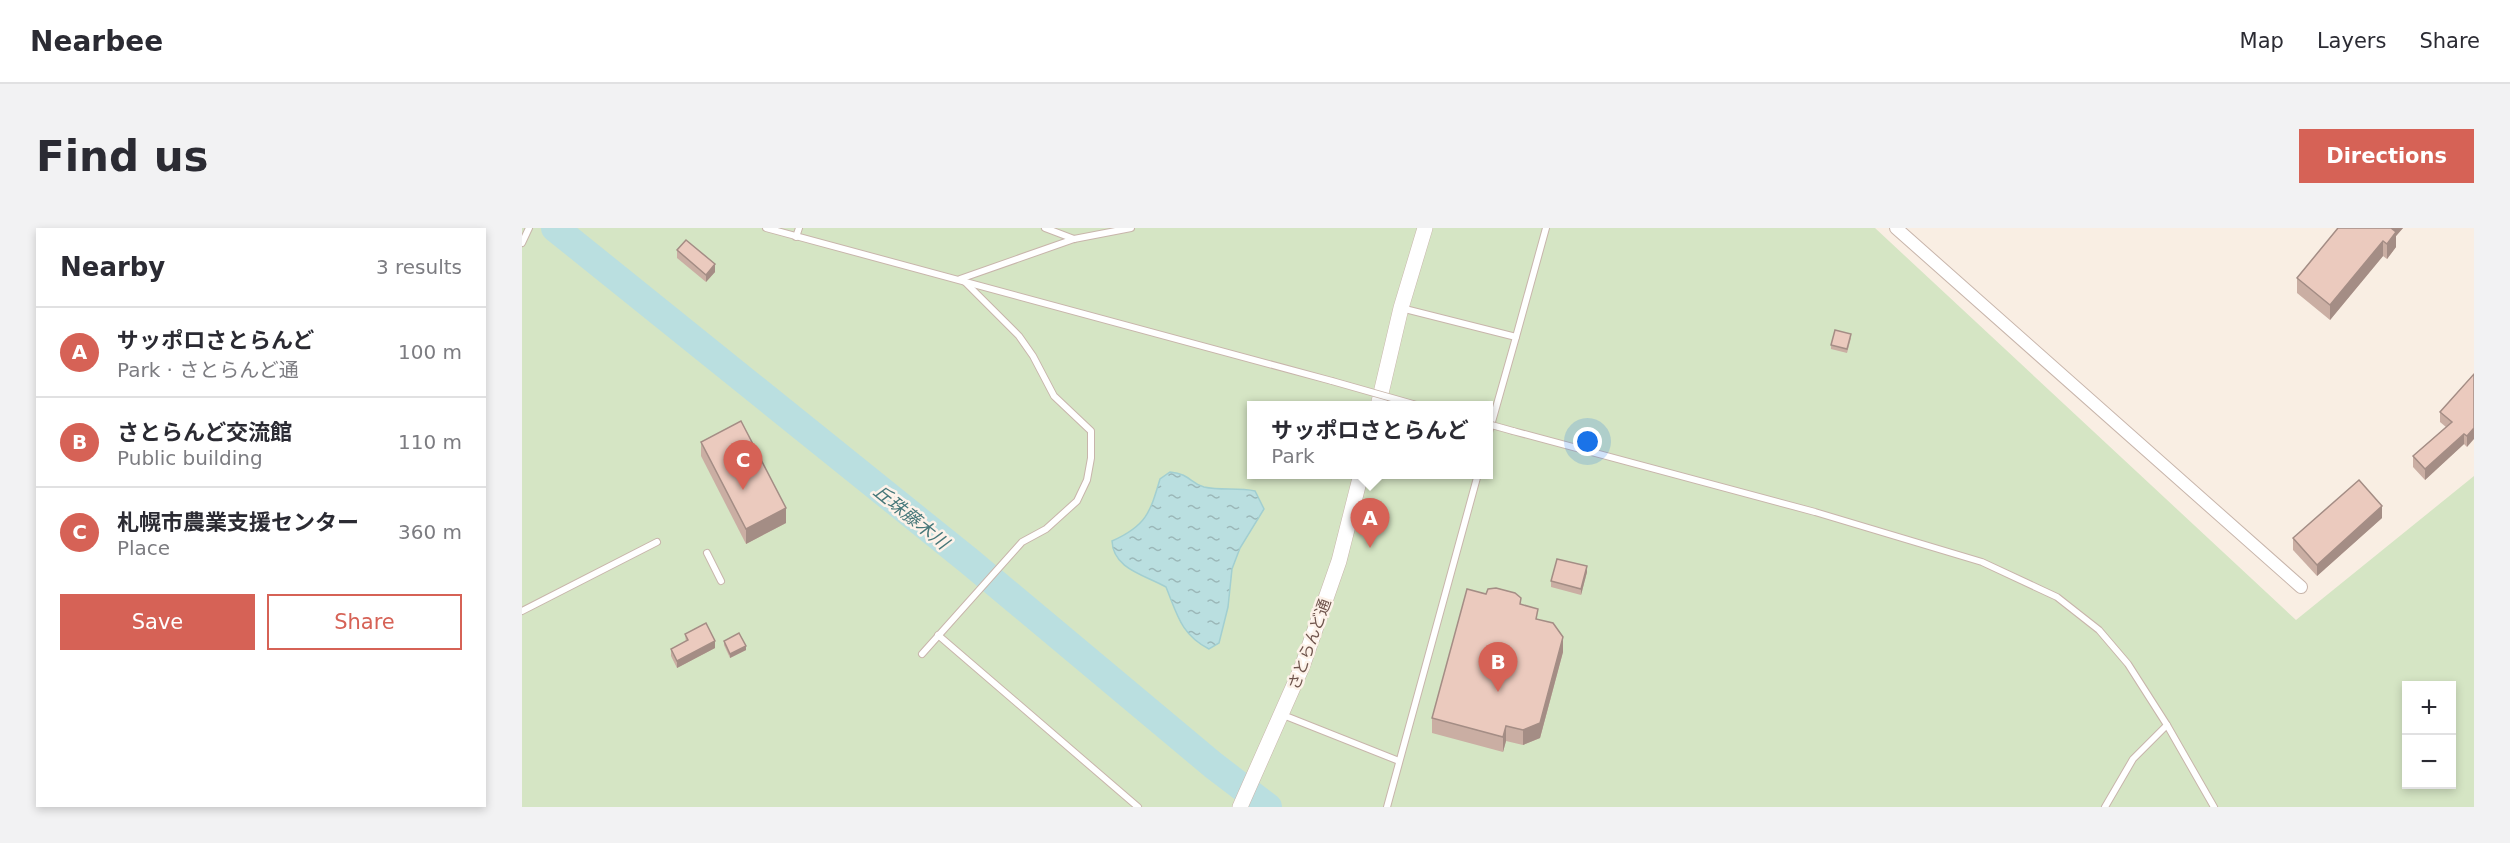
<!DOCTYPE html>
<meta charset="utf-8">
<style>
body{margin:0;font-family:"DejaVu Sans","Noto Sans JP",sans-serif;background:#f2f2f3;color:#2b2b33}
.controls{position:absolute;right:18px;bottom:18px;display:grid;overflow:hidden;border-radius:0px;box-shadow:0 3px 9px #0003}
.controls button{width:54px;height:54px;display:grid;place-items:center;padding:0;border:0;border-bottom:2px solid #e1e1e2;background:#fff;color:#2b2b33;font:30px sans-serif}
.you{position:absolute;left:1066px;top:214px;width:21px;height:21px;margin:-15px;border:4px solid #fff;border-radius:50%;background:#1a73e8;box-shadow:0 0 0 9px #1a73e833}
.badge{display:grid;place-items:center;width:39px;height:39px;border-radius:50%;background:#d66256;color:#fff;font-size:20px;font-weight:700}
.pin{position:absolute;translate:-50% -50px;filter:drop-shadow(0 2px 3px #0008)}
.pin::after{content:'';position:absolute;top:32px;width:21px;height:18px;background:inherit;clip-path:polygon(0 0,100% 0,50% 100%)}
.popup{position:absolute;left:725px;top:173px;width:246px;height:78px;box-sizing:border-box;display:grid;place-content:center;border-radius:0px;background:#fff;filter:drop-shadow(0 2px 4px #0005);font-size:20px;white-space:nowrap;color:#7c7c81}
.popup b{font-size:22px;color:#2b2b33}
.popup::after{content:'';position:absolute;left:50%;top:100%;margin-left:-12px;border:12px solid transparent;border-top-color:#fff}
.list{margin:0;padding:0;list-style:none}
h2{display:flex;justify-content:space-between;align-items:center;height:78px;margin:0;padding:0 24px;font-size:26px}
h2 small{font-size:20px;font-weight:400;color:#7c7c81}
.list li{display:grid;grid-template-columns:39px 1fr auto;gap:18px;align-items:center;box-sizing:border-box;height:90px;padding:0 24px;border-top:2px solid #e1e1e2}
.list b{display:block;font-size:22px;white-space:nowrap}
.list p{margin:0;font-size:20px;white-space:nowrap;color:#7c7c81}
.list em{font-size:20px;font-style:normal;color:#7c7c81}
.actions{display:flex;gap:12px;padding:18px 24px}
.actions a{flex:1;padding:14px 0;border:2px solid #d66256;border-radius:0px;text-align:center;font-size:21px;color:#d66256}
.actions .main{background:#d66256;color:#fff}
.map{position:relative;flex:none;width:1952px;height:579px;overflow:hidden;border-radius:0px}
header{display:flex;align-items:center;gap:36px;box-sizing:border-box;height:84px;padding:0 30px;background:#fff;border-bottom:2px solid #e1e1e2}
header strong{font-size:28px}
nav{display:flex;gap:33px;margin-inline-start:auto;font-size:21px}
.intro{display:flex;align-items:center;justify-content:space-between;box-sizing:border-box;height:144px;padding:0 36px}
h1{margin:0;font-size:42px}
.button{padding:15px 27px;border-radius:0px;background:#d66256;color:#fff;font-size:21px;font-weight:700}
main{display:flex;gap:36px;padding:0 36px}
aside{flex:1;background:#fff;border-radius:0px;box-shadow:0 3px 9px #0003}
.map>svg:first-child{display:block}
.park{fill:#d5e5c4;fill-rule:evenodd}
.water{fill:url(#water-ripples);stroke:#a2cfd1;stroke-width:1.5}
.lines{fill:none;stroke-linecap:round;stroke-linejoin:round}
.river{stroke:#badfe0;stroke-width:28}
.service-casing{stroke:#c8b5ab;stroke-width:8}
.minor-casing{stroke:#c8b5ab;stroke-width:14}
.tertiary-casing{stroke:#c8b5ab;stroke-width:16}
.service{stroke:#fff;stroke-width:6}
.minor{stroke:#fff;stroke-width:12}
.tertiary{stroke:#fff;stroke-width:15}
.service-bridge-casing{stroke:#c8b5ab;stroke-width:8;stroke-linecap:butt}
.service-bridge{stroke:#fff;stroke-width:6}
.wall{fill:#caaea3}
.shaded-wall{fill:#a48d85}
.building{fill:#ebcabe;stroke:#a48d85;stroke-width:1.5}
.labels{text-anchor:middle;stroke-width:5;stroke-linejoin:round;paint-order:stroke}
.street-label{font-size:16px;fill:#6e544c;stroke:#fdf2e9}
.water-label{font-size:18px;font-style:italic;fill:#467779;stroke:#fdf2e9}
</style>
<header>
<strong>Nearbee</strong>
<nav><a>Map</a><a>Layers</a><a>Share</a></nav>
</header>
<div class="intro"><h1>Find us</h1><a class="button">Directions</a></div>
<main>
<aside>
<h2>Nearby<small>3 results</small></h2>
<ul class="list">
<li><span class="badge">A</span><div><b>サッポロさとらんど</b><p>Park · さとらんど通</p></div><em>100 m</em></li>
<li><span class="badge">B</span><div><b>さとらんど交流館</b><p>Public building</p></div><em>110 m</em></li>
<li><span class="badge">C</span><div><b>札幌市農業支援センター</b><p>Place</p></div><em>360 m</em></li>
</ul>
<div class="actions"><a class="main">Save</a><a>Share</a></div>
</aside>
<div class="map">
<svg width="1952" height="579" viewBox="0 0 1952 579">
<defs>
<pattern id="water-ripples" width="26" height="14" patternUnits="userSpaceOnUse" patternTransform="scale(1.5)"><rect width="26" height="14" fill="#badfe0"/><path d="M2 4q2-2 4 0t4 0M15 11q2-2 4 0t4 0" fill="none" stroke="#9bb7b8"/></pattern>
</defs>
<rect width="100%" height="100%" fill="#f9eee3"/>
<path class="park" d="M0 0H1353L1774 392 1952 248V579H0ZM730 178H966V246H730ZM1884 458H1930V556H1884Z"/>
<path class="water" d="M648 244C669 246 667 255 682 259 699 263 716 259 733 263L742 281 718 320 710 341 706 379 697 415 687 421C659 407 655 386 644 359 623 347 591 341 590 313 624 298 628 285 638 251Z"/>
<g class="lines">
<path class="river" d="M33 0 447 333 691 537 746 579"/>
<g class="service-casing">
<g id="service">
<path d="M244 0 810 153"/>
<path d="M523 0 552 11"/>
<path d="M274 9 277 0"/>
<path d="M0 15 7 0"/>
<path d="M438 51 552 11 609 0"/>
<path d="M879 80 994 109 966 208"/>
<path d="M994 109 1024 0"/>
<path d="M991 203 1293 284 1460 334 1535 369 1577 402 1606 436 1645 497 1692 579"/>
<path d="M185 325 199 353"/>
<path d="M0 383 135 314"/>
<path d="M416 407 616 579"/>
<path d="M400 426 500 314 524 301 555 273 565 252 569 230V203L532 168 511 128 497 108 441 52"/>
<path d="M761 487 877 533"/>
<path d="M865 579 956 246"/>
<path d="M1583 579 1611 531 1645 497"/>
</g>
</g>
<g class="minor-casing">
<path id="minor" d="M1374 0 1779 359"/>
</g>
<g class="tertiary-casing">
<g id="tertiary">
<path d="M856 178 879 80 903 0"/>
<path d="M718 579 780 439 817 333 839 246"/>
</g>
</g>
<use href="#service" class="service"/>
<use href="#minor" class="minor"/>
<use href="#tertiary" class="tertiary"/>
<g class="service-bridge-casing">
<g id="service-bridge">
<path d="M810 153 898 178"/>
<path d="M966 196 991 203"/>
</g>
</g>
<use href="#service-bridge" class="service-bridge"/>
</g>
<g class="wall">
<path d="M1816 0H1881L1874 8V19L1865 31 1861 28 1808 92 1775 65V50Z"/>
<path d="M155 22 193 44 184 54 155 30Z"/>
<path d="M1329 110 1325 125 1309 121V117Z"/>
<path d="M1952 146 1945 219 1942 216 1903 252 1891 239V228L1924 199 1918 194V184Z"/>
<path d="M179 214 264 295 224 316 179 228Z"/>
<path d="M1860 290 1795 348 1771 322V310Z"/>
<path d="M1065 344 1059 367 1029 359V353Z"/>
<path d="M964 366 999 376 1016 392 1041 424 1018 510 1001 517 984 513 981 524 910 505V490Z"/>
<path d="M163 406 193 420 155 440 149 428V421L164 414Z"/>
<path d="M202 413 224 422 208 430 202 417Z"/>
</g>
<g class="shaded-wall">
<path d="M1869 0H1881L1874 8V19L1865 31V16Z"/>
<path d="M1861 13V28L1808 92V77Z"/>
<path d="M193 36V44L184 54V47Z"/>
<path d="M1952 200V211L1945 219V208Z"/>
<path d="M1942 206V216L1903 252V241Z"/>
<path d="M1860 278V290L1795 348V337Z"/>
<path d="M264 280V295L224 316V301Z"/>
<path d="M1065 338V344L1059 367V361Z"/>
<path d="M1041 409V424L1018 510 1001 517V502Z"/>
<path d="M193 413V420L155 440V433Z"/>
<path d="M224 418V422L208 430V426Z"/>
<path d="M984 498V513L981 524V509Z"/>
</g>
<g class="building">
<path d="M1816 0H1869L1874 4 1865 16 1861 13 1808 77 1775 50Z"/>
<path d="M164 12 193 36 184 47 155 22Z"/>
<path d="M1313 102 1329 106 1325 121 1309 117Z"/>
<path d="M1952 146V200L1945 208 1942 206 1903 241 1891 228 1930 194 1918 184Z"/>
<path d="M219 193 264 280 224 301 179 214Z"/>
<path d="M1837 252 1860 278 1795 337 1771 310Z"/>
<path d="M1035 331 1065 338 1059 361 1029 353Z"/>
<path d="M974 360 993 365 999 370 998 376 1016 381 1014 391 1031 395 1041 409 1018 495 1001 502 984 498 981 509 910 490 945 361 964 366 966 361Z"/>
<path d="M184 395 193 413 155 433 149 421 166 412 163 406Z"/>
<path d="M217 405 224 418 208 426 202 413Z"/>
</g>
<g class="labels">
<g class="street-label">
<text transform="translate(787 416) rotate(-70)" y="6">さとらんど通</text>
</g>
<g class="water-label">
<text transform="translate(389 289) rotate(39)" y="6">丘珠藤木川</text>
</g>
</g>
</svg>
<div class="controls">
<button>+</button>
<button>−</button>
</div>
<div class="you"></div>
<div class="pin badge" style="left:848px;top:320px">A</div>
<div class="popup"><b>サッポロさとらんど</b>Park</div>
<div class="pin badge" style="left:976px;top:464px">B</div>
<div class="pin badge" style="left:221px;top:262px">C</div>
</div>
</main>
